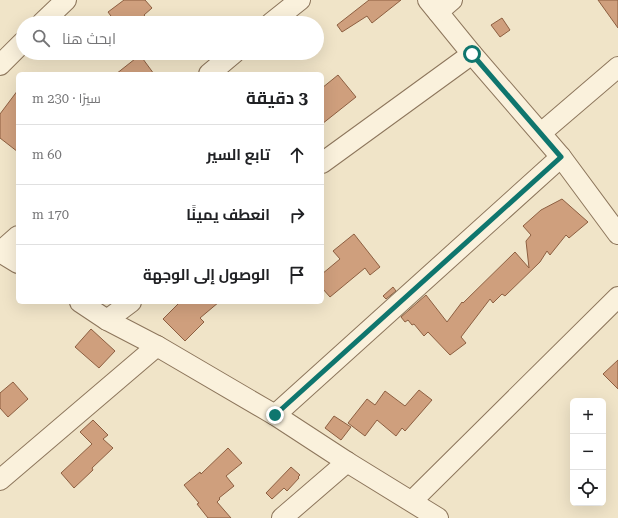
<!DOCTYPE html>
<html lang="ar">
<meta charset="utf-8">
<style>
body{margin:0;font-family:"Roboto Serif",Cairo,serif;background:#f2f2f2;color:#202124;direction:rtl}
.controls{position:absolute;right:12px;bottom:12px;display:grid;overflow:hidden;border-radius:6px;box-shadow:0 4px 16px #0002}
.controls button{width:36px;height:36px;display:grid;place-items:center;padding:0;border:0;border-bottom:1px solid #e0e0e0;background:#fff;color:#202124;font:20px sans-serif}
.stop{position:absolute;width:12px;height:12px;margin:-9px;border:3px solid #0f766e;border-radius:50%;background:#fff}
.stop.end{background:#0f766e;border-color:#fff;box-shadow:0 1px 4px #0008}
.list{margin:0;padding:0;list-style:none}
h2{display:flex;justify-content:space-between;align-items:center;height:52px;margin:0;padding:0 16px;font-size:17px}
h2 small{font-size:13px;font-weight:400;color:#757577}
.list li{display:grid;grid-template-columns:26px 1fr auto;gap:12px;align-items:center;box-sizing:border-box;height:60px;padding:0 16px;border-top:1px solid #e0e0e0}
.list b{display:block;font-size:15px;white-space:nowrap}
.list em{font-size:13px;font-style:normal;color:#757577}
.icon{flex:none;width:22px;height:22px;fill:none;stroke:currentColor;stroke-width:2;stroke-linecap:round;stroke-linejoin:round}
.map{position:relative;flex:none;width:618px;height:518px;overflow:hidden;direction:ltr}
.search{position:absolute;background:#fff;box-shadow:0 4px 16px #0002;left:16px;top:16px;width:308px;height:44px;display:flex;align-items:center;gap:10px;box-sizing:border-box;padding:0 14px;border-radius:22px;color:#757577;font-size:15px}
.panel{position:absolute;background:#fff;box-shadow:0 4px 16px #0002;left:16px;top:72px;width:308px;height:232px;border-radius:6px;direction:rtl}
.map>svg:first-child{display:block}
.building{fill:#cf9f7d;stroke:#8d5f41}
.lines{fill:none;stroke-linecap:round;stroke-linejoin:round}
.minor-casing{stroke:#8d765c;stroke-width:22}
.minor{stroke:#faf1dc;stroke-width:20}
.route{stroke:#0f766e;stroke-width:5}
</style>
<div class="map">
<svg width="618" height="518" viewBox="0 0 618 518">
<rect width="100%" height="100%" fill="#f0e4c8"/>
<g class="building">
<path d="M124 0H145L152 8 144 15 151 23H116L108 12Z"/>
<path d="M369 0H401L372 23 367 16 342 32 337 25Z"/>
<path d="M598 0H618V28Z"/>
<path d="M502 18 510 30 500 37 491 25Z"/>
<path d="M140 55 154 74H116Z"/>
<path d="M338 75 356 97 322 124V88Z"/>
<path d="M18 90V152L0 138V114Z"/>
<path d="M562 199 588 222 569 238 566 235 550 255 547 251 540 262 505 296 502 294 493 303 490 299 461 337 466 343 450 355 428 332 424 336 414 324 412 325 408 320 405 322 401 317 426 295 447 322 462 302 463 303 515 252 529 268 526 241 531 235 523 226 541 210Z"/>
<path d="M354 234 380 267 370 275 365 268 330 297 322 288V274L340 259 333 251Z"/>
<path d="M393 287 396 291 386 299 383 296Z"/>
<path d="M180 302H219L200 318 204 322 185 341 163 319Z"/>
<path d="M91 329 115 351 99 368 75 347Z"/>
<path d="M618 360V389L603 374Z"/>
<path d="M13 382 28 399 8 417 0 408V393Z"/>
<path d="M419 390 432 400 405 431 402 428 396 436 377 420 365 436 348 423 367 399 375 405 385 391 405 406Z"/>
<path d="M334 416 351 427 341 440 325 428Z"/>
<path d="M93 420 108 435 103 439 113 448 92 468 93 470 74 488 61 473 92 444 80 432Z"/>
<path d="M228 448 242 463 226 476 234 486 219 498 220 499 217 502 231 518H208L197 504 199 503 184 485 200 472 201 474Z"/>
<path d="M291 467 300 475 298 477 299 478 287 491 284 488 272 499 266 493Z"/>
</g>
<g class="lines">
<g class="minor-casing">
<g id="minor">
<path d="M428 0 472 54 561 157 618 234"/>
<path d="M438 12 452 0"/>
<path d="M42 23 66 0"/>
<path d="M271 23 300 0"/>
<path d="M0 65 23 42"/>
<path d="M209 74 234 53"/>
<path d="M541 133 618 67"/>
<path d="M322 163 472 54"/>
<path d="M0 252 18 236"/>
<path d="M0 252 18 263"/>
<path d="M80 302 107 320 157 346 275 415 347 462 438 518"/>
<path d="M107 320 131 302"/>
<path d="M275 415 561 157"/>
<path d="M0 480 157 346"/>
<path d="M412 501 618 297"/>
<path d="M282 518 347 462"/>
</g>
</g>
<use href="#minor" class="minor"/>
</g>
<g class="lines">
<path class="route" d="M275 415 561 157 472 54"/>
</g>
</svg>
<div class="controls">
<button>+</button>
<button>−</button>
<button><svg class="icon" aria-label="locate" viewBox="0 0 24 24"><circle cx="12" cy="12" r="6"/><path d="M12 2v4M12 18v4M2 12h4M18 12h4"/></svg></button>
</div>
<div class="stop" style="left:472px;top:54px"></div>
<div class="stop end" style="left:275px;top:415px"></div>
<div class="search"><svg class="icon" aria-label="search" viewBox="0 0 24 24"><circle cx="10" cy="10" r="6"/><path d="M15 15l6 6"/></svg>ابحث هنا</div>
<section class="panel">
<h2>3 دقيقة<small>سيرًا · 230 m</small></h2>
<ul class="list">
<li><svg class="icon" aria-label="ahead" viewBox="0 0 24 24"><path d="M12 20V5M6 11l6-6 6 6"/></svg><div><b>تابع السير</b></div><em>60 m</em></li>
<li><svg class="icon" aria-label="right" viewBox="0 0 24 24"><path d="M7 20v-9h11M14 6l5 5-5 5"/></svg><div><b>انعطف يمينًا</b></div><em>170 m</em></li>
<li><svg class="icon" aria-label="arrive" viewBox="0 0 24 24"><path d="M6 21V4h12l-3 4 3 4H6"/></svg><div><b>الوصول إلى الوجهة</b></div></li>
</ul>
</section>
</div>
